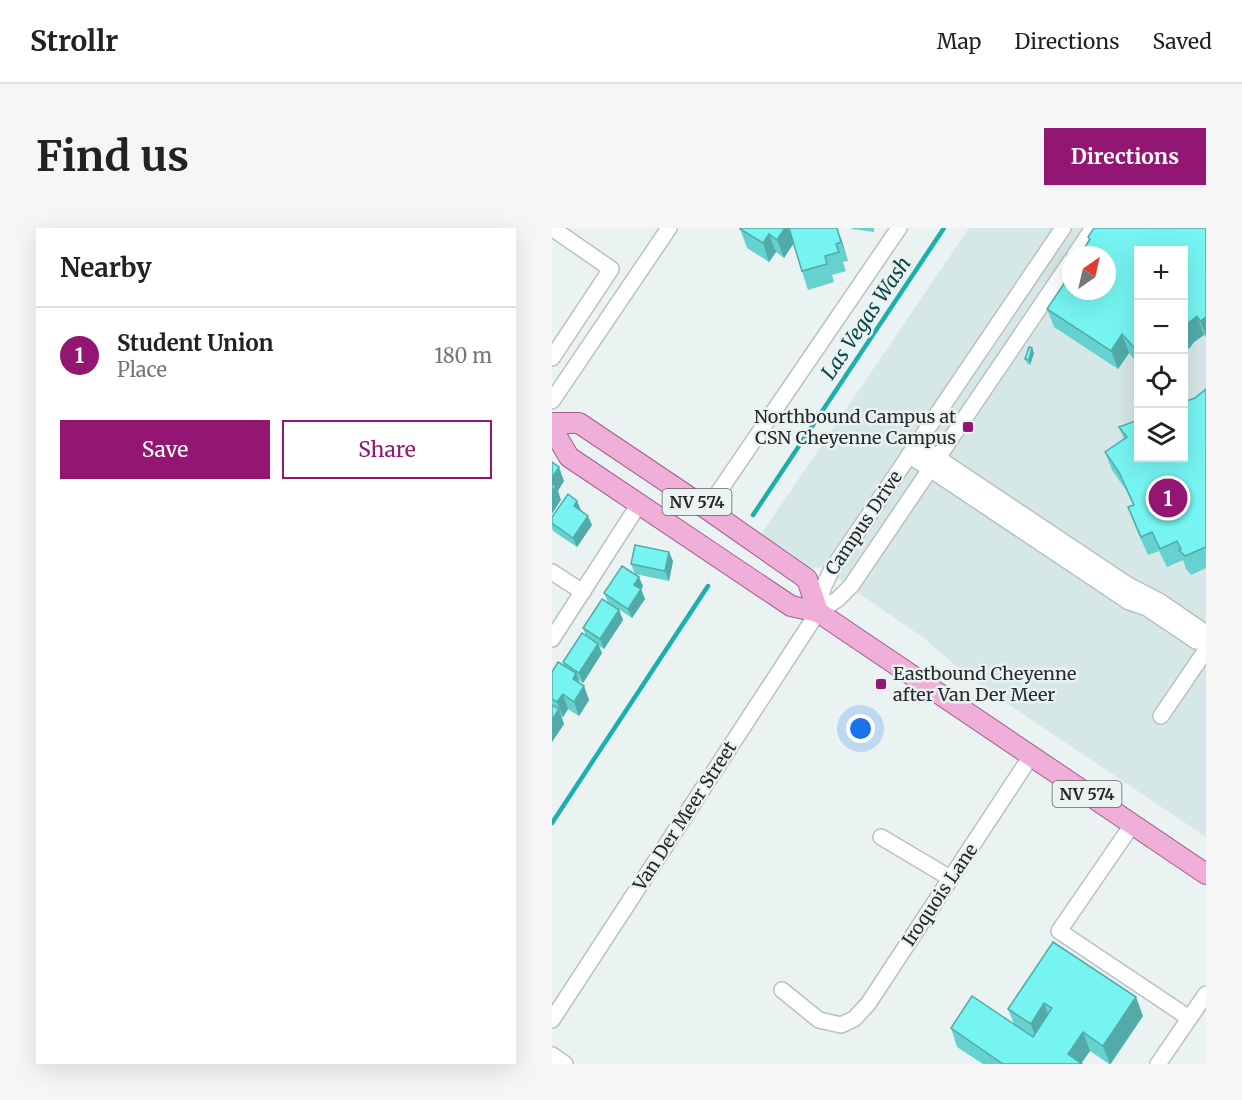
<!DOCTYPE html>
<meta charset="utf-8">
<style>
body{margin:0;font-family:Merriweather,serif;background:#f6f6f6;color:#222}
.controls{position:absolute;right:18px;top:18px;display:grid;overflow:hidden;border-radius:0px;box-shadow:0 6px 24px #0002}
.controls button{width:54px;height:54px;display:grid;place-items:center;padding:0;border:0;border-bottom:2px solid #e0e0e0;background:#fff;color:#222;font:30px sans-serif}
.compass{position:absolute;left:510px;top:18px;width:54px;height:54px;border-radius:50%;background:#fff;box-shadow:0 6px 24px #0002;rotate:34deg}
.you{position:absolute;left:309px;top:501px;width:21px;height:21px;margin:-15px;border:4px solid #fff;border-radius:50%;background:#1a73e8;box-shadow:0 0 0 9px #1a73e833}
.badge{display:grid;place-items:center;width:39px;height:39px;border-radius:50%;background:#931772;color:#fff;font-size:20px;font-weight:700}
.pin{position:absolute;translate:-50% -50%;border:3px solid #fff;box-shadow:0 2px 6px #0006}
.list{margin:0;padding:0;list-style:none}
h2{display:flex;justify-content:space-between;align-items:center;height:78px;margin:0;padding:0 24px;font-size:26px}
h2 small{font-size:20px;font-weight:400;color:#767676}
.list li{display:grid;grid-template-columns:39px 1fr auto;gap:18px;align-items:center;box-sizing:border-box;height:96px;padding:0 24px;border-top:2px solid #e0e0e0}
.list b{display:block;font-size:22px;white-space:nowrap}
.list p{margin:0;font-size:20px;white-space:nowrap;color:#767676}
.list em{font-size:20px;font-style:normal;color:#767676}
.actions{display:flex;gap:12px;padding:18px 24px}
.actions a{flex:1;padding:14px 0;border:2px solid #931772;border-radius:0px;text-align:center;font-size:21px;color:#931772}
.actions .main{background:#931772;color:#fff}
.icon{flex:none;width:33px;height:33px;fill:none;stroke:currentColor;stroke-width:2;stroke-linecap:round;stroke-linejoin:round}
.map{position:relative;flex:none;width:654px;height:836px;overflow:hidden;border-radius:0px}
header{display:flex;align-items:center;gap:36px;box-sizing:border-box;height:84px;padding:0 30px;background:#fff;border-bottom:2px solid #e0e0e0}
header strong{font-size:28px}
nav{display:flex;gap:33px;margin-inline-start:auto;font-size:21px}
.intro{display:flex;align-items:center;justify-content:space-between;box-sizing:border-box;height:144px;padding:0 36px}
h1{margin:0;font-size:42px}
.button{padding:15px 27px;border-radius:0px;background:#931772;color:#fff;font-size:21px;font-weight:700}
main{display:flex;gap:36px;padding:0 36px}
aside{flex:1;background:#fff;border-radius:0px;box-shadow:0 6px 24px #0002}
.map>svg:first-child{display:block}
.built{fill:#d5e7e6;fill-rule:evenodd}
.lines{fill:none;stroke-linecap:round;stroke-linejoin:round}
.stream{stroke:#1bafad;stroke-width:4.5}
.minor-casing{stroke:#b9c1c1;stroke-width:18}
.major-casing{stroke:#a25e8c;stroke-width:22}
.minor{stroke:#fff;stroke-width:15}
.major{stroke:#efafd9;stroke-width:20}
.wall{fill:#65d2cf}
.shaded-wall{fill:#52aba9}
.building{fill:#75f4f1;stroke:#52aba9;stroke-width:1.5}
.poi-dot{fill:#931772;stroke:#eaf2f2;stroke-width:2}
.labels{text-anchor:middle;stroke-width:5;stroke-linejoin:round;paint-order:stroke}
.shield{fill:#eaf2f2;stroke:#626666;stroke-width:1.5}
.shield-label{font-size:16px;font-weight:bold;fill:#272a2a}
.poi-label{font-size:18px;fill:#272a2a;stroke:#eaf2f2;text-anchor:end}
.street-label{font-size:18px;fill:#272a2a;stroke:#eaf2f2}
.water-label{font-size:20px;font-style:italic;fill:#084544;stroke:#eaf2f2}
</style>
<header>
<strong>Strollr</strong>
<nav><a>Map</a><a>Directions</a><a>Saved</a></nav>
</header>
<div class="intro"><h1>Find us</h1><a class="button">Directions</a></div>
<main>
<aside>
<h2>Nearby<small></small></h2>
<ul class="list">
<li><span class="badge">1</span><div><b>Student Union</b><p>Place</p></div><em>180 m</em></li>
</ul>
<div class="actions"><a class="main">Save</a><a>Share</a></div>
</aside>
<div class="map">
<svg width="654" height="836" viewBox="0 0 654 836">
<rect width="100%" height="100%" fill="#eaf2f2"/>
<path class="built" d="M417 0H654V609L422 453 373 411 269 339 261 341 252 338 208 308ZM586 22H632V230H586ZM519 27H555V63H519Z"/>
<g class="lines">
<g class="stream">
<path d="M201 287 392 0"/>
<path d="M0 595 156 358"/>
</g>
<g class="minor-casing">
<g id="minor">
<path d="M0 0 59 41 0 130"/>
<path d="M523 27 541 0"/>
<path d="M0 173 117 0"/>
<path d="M365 216 576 357 607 373 654 405"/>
<path d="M357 227 577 374 595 380 644 413 654 415"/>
<path d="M155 281 347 0"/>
<path d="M0 344 31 364"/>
<path d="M266 384 286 371 299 358 519 33"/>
<path d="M0 411 87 276"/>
<path d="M609 488 654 422"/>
<path d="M580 597 507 703 637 790"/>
<path d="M329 609 398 650"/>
<path d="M230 762 267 792 289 797 302 791 316 776 479 528"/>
<path d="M0 792 266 384 271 360 279 343 511 0"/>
<path d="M0 827 13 836"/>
<path d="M606 836 654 766"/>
</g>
</g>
<g class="major-casing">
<g id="major">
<path d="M0 195H27L155 281 255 351 266 384"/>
<path d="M0 200 17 229 239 378 266 384 654 646"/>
</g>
</g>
<use href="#minor" class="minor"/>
<use href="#major" class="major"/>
</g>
<g class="wall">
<path d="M285 0 296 33 291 34 294 43 280 47 282 54 256 62 241 16 232 30 224 24 217 34 195 20 188 1Z"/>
<path d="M299 0H322V4L300 1Z"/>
<path d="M654 0V110L652 107 642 114 637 121 634 118 632 119V22H586V136L577 125 566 141 502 99 495 81 519 63 537 14 536 9Z"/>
<path d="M480 120 482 125 478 137 475 135 473 131Z"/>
<path d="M654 161V340L639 347 634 341 631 332 615 339 607 323 596 327 583 298 576 279 581 277 574 262 560 242 553 224 572 211 567 199 643 170Z"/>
<path d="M25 273 29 282 40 297 25 319 1 303 0 300V289Z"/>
<path d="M121 333 117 353 83 346 91 358 89 361 93 371 80 390 56 374 52 365 83 346 79 336Z"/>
<path d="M67 382 71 392 52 421 47 418 50 425 31 455 26 452 27 455 32 458 37 472 27 488 16 481 11 489 9 488 12 496 0 514V444L12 437 11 434 34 408 31 400Z"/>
<path d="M501 714 591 788 559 836H557L538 823 529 835 530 836H431L405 819 399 800 462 796 456 781Z"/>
</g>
<g class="shaded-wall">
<path d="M233 0H237L242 15 232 30 225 12Z"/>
<path d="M285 0 290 13 296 33 289 14Z"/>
<path d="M217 6 224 24 217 34 211 15Z"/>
<path d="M645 88 652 107 642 114 637 121 632 105V101L635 96Z"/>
<path d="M654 89V108L648 93Z"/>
<path d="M570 106 577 125 566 141 559 123Z"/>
<path d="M480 120 482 125 478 137 477 132Z"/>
<path d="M7 239 12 253 6 263 9 272 0 286V250Z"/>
<path d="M25 273 29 283 22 278Z"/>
<path d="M36 288 40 297 25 319 21 310Z"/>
<path d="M117 324 121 333 117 353 113 343Z"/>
<path d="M87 349 91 358 86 366 82 357Z"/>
<path d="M89 361 93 371 80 390 76 381Z"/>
<path d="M67 382 71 392 52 421 48 411Z"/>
<path d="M46 416 50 425 31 455 27 445Z"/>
<path d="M24 445 29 460 21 451Z"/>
<path d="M32 458 37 472 27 488 22 474Z"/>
<path d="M11 466 16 481 11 489 5 474Z"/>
<path d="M7 481 12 496 0 514V492Z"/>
<path d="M584 769 591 788 558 836 551 818Z"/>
<path d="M492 775 499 794 485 814 479 796Z"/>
<path d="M531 804 538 823 529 836 516 826Z"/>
</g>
<g class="building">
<path d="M189 0H233L225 12 217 6 211 15 188 1Z"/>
<path d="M237 0H285L289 14 284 16 287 24 273 28 275 36 250 43Z"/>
<path d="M542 0H654V89L648 93 645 88 635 96 632 101V22H586V124L570 106 559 123 495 81 519 45V63H555V27H528L538 11 536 9Z"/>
<path d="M477 119 480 120 477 132 473 131Z"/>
<path d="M654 161V319L633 328 627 322 629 321 625 313 608 321 600 304 589 309 576 279 582 277 567 244 553 224 575 209 567 199 586 192V230H632V174L643 170Z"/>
<path d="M0 234 7 239 0 250Z"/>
<path d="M0 256 4 258 0 263Z"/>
<path d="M16 266 25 273 22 278 36 288 21 310 0 295V289Z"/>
<path d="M83 317 117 324 113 343 79 336Z"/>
<path d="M70 338 87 349 82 357 89 361 76 381 52 365Z"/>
<path d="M50 371 67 382 48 411 31 400Z"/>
<path d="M30 405 46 416 27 445 11 434Z"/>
<path d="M6 434 24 445 21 451 32 458 22 474 11 466 5 474 0 471V444Z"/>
<path d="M0 477 7 481 0 492Z"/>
<path d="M501 714 584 769 551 818 531 804 516 826 530 836H451L399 800 420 768 481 809 500 780 492 775 479 796 456 781Z"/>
</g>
<g class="poi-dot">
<rect x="410" y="193" width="12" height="12" rx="3"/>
<rect x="323" y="450" width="12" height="12" rx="3"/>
</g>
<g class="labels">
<g class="shield">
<rect x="110.5" y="261" width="69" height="26" rx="4.5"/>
<rect x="500.5" y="553" width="69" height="26" rx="4.5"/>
</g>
<g class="shield-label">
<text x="145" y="280">NV 574</text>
<text x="535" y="572">NV 574</text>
</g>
<g class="poi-label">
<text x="404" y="195">Northbound Campus at<tspan x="404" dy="21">CSN Cheyenne Campus</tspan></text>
<text x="341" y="452" text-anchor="start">Eastbound Cheyenne<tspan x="341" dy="21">after Van Der Meer</tspan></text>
</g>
<g class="street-label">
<text transform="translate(312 295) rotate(-56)" y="6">Campus Drive</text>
<text transform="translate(133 588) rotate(-57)" y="6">Van Der Meer Street</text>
<text transform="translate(388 667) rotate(-56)" y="6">Iroquois Lane</text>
</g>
<g class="water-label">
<text transform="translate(314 90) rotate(-56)" y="7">Las Vegas Wash</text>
</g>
</g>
</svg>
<div class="controls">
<button>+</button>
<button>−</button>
<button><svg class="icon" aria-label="locate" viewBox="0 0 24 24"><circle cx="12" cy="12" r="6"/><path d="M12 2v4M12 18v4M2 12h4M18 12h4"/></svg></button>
<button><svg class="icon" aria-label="layers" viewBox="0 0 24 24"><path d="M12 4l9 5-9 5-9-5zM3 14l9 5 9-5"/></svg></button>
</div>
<svg class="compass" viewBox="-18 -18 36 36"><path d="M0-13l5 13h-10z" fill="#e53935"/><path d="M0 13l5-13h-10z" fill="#767676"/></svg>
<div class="you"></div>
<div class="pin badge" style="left:616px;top:270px">1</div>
</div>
</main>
